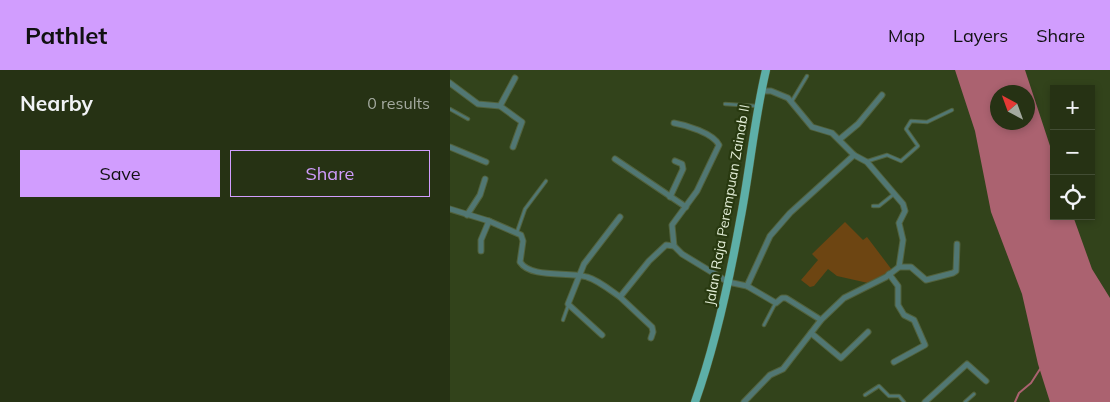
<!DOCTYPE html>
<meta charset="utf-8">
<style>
body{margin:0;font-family:Mulish,sans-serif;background:#2e3a1d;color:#f1f3f6}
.controls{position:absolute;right:15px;top:15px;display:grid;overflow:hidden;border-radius:0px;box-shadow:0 2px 8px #0003}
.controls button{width:45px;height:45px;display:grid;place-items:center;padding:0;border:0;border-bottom:1px solid #424d34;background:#263214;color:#f1f3f6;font:25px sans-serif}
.compass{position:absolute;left:540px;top:15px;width:45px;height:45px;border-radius:50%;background:#263214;box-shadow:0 2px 8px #0003;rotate:319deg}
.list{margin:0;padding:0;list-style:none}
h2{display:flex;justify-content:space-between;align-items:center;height:65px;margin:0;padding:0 20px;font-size:21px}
h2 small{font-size:16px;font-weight:400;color:#a4aaa0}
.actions{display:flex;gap:10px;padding:15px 20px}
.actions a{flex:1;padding:11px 0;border:1px solid #d19dfe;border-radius:0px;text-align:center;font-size:18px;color:#d19dfe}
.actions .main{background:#d19dfe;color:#111}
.icon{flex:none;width:28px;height:28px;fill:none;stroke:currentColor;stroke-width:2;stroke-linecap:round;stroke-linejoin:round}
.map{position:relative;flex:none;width:660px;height:332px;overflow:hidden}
header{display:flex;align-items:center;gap:30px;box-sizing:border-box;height:70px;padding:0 25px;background:#d19dfe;color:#111}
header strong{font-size:24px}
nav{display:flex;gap:28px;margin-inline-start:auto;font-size:18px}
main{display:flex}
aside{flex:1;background:#263214}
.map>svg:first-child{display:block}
.green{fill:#6d4512}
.water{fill:#ab6270;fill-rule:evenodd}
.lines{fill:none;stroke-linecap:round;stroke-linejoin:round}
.stream{stroke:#ab6270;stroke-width:2}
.lane-casing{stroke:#52623d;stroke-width:4.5}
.street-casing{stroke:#52623d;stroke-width:7}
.primary-casing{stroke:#52623d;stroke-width:9}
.lane{stroke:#517773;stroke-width:2.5}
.street{stroke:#517773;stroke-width:5}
.primary{stroke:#5dafa8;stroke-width:8}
.labels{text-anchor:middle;stroke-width:4.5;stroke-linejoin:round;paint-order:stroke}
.street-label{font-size:14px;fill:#e3eed7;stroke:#283910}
</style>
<header>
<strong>Pathlet</strong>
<nav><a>Map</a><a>Layers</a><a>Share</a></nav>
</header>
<main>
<aside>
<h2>Nearby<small>0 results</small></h2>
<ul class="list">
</ul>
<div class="actions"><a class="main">Save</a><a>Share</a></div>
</aside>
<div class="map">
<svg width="660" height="332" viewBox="0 0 660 332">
<rect width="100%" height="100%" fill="#32431b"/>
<path class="green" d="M395 152 413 170 417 167 442 200 418 213 387 206 378 199 364 216 360 217 351 210 368 190 362 184Z"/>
<path class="water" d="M505 0H575L604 88V146H623L642 199 660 228V332H600L588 294 572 224 541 142 525 61ZM548 22H578V52H548Z"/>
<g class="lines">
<path class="stream" d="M565 332 569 323 581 313 590 299"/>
<g class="lane-casing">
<g id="lane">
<path d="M342 31 357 6"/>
<path d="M275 34 306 36"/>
<path d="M0 39 18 49"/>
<path d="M418 91 437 85 451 91 468 76 456 59 461 51 477 52 502 40"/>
<path d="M423 136H429L444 124"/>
<path d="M67 162 75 139 96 111"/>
<path d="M113 250 118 236"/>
<path d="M314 255 325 234"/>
<path d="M415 325 429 316 439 326H449L454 332"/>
<path d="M515 332 524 324"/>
</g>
</g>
<g class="street-casing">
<g id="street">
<path d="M0 13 28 34 50 36 72 52 63 77"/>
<path d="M311 21H321L338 28 362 57 382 63 404 85 417 92 453 134 455 141 449 153 453 170 449 197"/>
<path d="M50 36 65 8"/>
<path d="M224 53C236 55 263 63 269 75L247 121 222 155 224 176 232 184 278 212 297 216 326 233 332 228H336L371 250"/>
<path d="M390 69 408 54 432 25"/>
<path d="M0 77 36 92"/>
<path d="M165 89 236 137"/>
<path d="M220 127 233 99 232 94 225 91"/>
<path d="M0 139 39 151 71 165 73 171 70 192C81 209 119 201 137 207 148 210 160 220 170 227L199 191 216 175 224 176"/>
<path d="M17 145 30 125 35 109"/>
<path d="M31 181V170L39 151"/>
<path d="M439 204 448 216V235L454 245 464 250 475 275 444 292"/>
<path d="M297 216 320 166 340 143 404 85"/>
<path d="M170 227 202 257 203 262 201 268"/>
<path d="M361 263 391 288 418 262"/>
<path d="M152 265 118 234 134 194 170 147"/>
<path d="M294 332 320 305 333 299 371 250 394 228 436 207 449 197H461L476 210 503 203 506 201 507 174"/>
<path d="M475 332 517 294 536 311"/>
</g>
</g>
<g class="primary-casing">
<path id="primary" d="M245 332C266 273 279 212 290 151 300 100 304 50 316 0"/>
</g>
<use href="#lane" class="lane"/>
<use href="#street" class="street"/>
<use href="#primary" class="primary"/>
</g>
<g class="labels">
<g class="street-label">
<text transform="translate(277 135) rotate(-80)" y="5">Jalan Raja Perempuan Zainab II</text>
</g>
</g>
</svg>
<div class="controls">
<button>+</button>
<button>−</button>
<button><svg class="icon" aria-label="locate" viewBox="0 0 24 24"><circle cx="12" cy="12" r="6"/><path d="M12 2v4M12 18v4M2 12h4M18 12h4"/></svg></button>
</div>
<svg class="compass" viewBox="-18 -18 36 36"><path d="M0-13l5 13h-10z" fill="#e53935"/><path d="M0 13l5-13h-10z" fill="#a4aaa0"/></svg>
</div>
</main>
